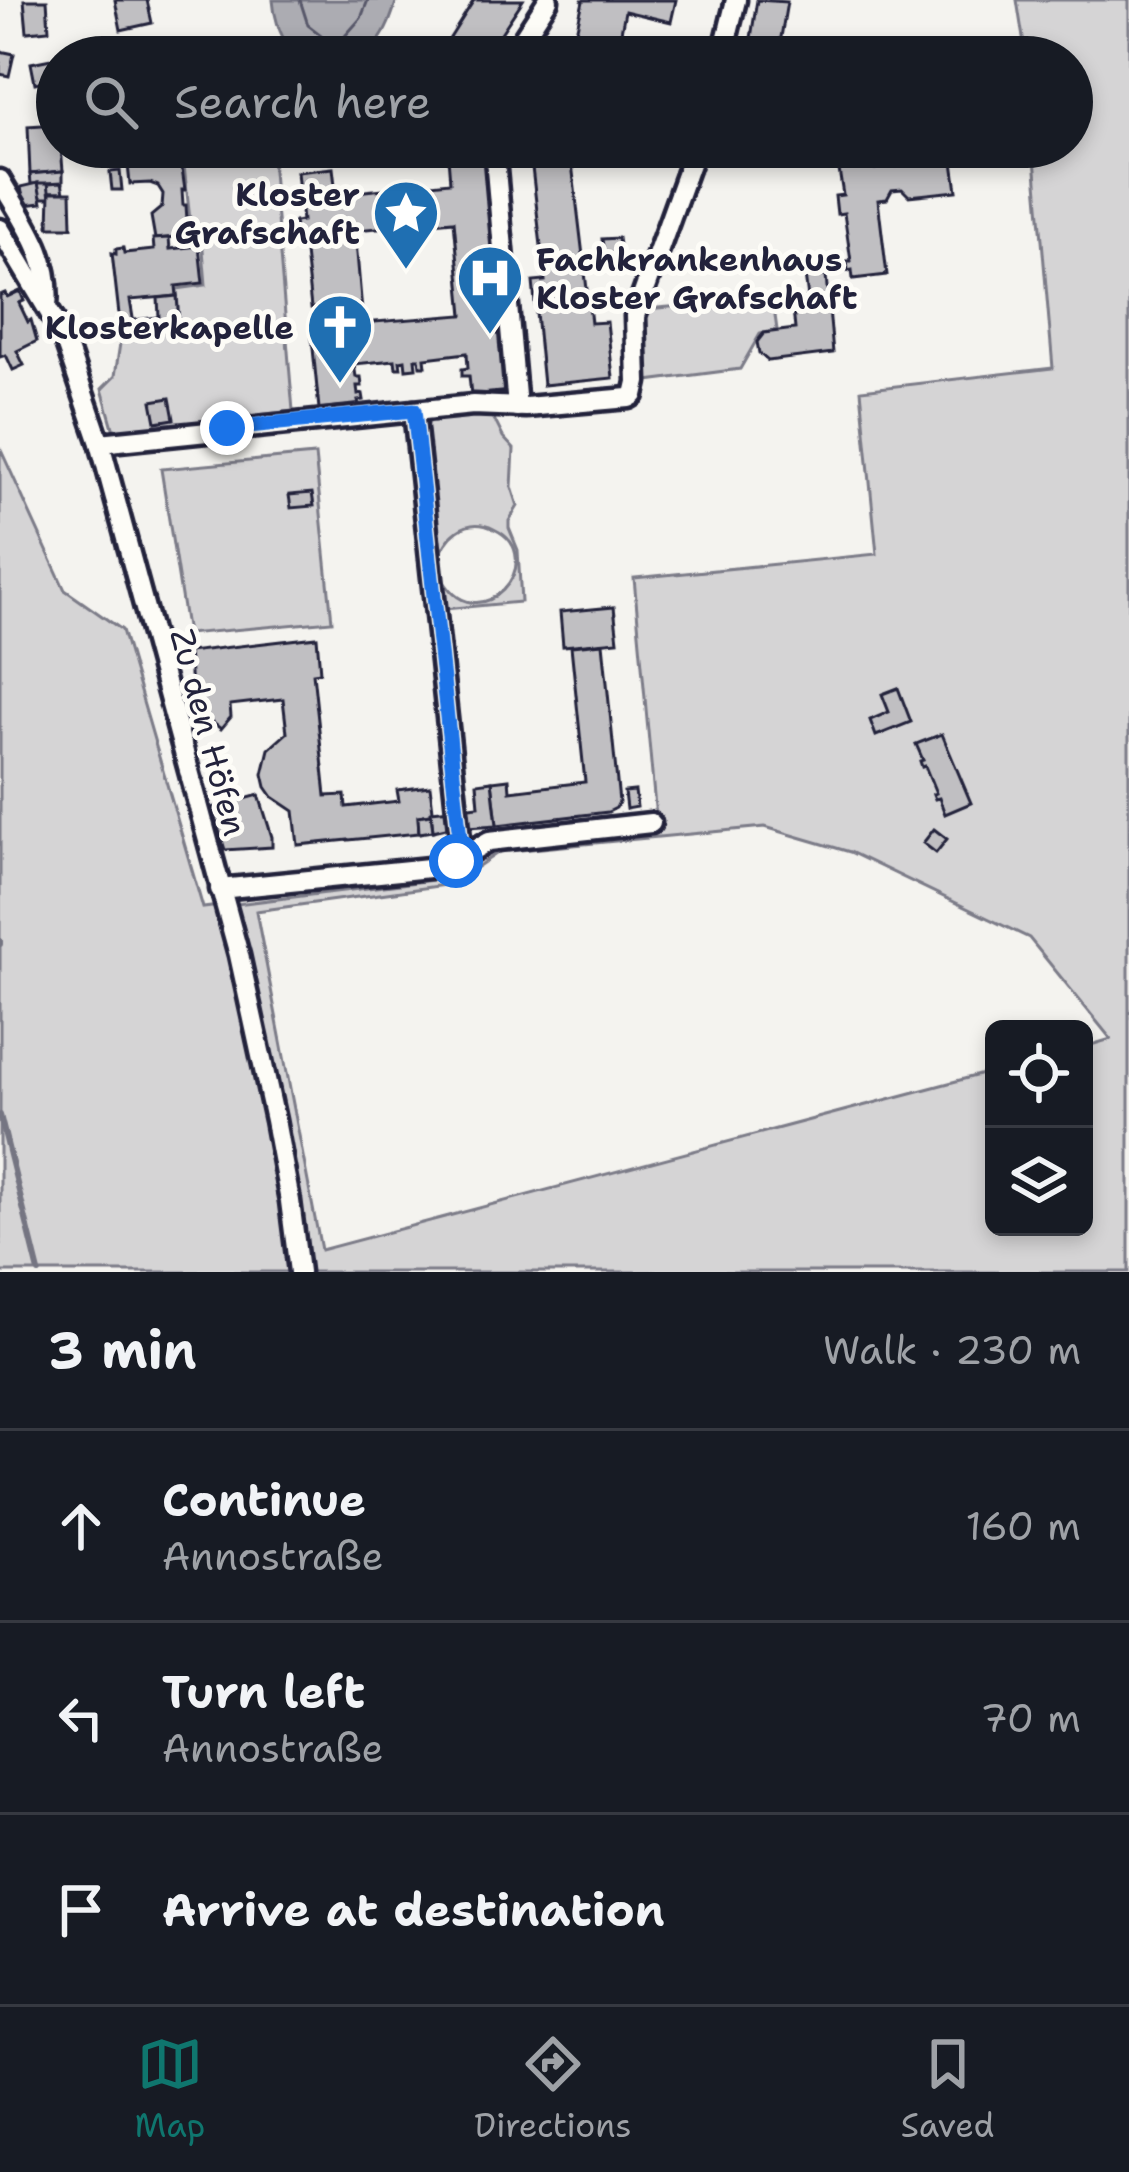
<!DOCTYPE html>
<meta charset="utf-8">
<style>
body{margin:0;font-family:"Shantell Sans",sans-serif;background:#242831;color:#f1f3f6}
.controls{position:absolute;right:36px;bottom:36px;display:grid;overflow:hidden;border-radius:18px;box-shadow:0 6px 18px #0003}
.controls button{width:108px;height:108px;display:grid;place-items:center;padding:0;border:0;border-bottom:3px solid #363941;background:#171b24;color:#f1f3f6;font:60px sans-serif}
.stop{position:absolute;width:36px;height:36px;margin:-27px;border:9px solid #1a73e8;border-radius:50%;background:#fff}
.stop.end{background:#1a73e8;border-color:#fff;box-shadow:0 3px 12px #0008}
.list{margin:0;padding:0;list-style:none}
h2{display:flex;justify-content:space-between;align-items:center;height:156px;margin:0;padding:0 48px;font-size:51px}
h2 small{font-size:39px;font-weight:400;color:#9ea1a6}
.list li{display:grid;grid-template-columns:78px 1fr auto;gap:36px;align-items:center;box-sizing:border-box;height:192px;padding:0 48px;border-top:3px solid #363941}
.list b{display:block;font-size:45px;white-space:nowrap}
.list p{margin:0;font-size:39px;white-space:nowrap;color:#9ea1a6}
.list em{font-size:39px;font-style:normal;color:#9ea1a6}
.icon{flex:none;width:66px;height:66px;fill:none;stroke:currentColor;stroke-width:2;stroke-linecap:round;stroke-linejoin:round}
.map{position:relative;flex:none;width:1129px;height:1272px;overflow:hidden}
.search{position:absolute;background:#171b24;box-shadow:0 6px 18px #0003;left:36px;right:36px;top:36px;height:132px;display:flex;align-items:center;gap:30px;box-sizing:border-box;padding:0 42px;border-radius:66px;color:#9ea1a6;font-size:45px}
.sheet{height:732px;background:#171b24}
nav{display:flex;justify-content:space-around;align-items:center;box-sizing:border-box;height:168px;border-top:3px solid #363941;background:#171b24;font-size:33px;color:#9ea1a6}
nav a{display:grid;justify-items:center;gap:6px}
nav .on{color:#0f766e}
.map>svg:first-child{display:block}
.green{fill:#d5d4d5;stroke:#7c7b88;stroke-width:3;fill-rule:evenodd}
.water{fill:#acacb2;stroke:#757582;stroke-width:3}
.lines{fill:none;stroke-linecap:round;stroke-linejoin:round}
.shore{stroke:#59596b;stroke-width:3}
.stream{stroke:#757582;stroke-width:6}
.building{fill:#c0bfc2;stroke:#22223b;stroke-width:3;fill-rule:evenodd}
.minor-casing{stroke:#22223b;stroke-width:27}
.minor{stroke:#fdfcf7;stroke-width:18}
.route{stroke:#1a73e8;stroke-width:15}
.labels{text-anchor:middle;stroke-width:10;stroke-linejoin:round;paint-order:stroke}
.poi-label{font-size:33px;font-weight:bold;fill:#22223b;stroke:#fdfcf7;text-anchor:end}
.street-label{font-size:33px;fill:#22223b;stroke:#fdfcf7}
</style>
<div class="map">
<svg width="1129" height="1272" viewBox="0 0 1129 1272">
<rect width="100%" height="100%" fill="#f4f3ef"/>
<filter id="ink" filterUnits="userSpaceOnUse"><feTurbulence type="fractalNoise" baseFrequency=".00833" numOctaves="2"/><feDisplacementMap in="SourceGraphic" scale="24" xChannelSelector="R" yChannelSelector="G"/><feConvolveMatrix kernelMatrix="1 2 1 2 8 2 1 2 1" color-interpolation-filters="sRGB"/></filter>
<g filter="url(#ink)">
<g class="green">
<path d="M1017 0H1129V1272H0V448L65 590 122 630 203 908 449 878 496 847 657 829 634 578 877 554 861 390 1053 368 1034 147H1072V57H1026ZM765 827 850 852 1029 938 1111 1039 1084 1047V1227H994V1071L321 1250 256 911 452 884 499 852Z"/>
<path d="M271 147 293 411 114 431 102 389 115 376 121 337 179 328 177 289 206 285 202 238H192L182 148Z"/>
<path d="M754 300H764L774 308 777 330 760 334 740 369 647 381C643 356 637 334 646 309Z"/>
<path d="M493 410V417L503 437 514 449 512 487 518 506 509 521V528L518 550 521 602 443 609 440 574C475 648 555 558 494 529 466 515 444 537 438 563L425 430 432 417Z"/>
<path d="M315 455 332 621 187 634 161 469Z"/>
</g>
<path class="water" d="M273 0H397C392 15 387 31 377 43 359 63 307 65 288 45 279 34 274 14 273 0Z"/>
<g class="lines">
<path class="shore" d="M300 0 308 25 321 35 328 51 333 53 338 51 345 36 361 18 368 0"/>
<g class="stream">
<path d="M0 941V944"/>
<path d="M0 1115 39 1272"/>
</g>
</g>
<g class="building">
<path d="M24 0H47L49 30 27 32Z"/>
<path d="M115 0H147L152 23 121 30Z"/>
<path d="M474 0H523L485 57H438Z"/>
<path d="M676 0 671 22 625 11 621 32 628 34 625 46 618 44 614 57H567L568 54H571L583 1 581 0Z"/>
<path d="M757 0 787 2 778 55 790 57H748Z"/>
<path d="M816 47 839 50 838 57H814Z"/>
<path d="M0 51 14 54 9 76 0 74Z"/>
<path d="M51 59 55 79 35 83 31 63Z"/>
<path d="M57 124V147H61L63 171 30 174 28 126Z"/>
<path d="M570 147 591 323 607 322 613 378 543 385 533 282 545 281 530 150Z"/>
<path d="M917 147H951L957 191 909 196 902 189 892 190 887 199 878 200 887 275 853 279 852 270 848 271 847 261H851L844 213 837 214 835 196 843 195 839 170 873 166 874 169 903 166V162L910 161V157L918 156Z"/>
<path d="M487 153 510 391 471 395 469 376H462V369L468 368 467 353 425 358 426 366H420L419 359H415L416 368 406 369 405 360 400 361 401 368H396L395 360 354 364 356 377H361L362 386H357L358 395 363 394 364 400 358 401 359 405 319 409 311 328H316L315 308H311L303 234 296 235 294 222 302 221 297 172 333 168 336 194 450 182 448 157ZM454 221 463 315 363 323 355 230Z"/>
<path d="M172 160V163L181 162 185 190H182L183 205H186L188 236 155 239 151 216 162 207 163 194 158 186 150 183 130 184 128 165Z"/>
<path d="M63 171V183L31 184 30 174Z"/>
<path d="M120 171 122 190H112L110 172Z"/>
<path d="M62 182 64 192H48V183Z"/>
<path d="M38 183H48L50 198H40Z"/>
<path d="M38 183 42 203 24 205 21 187Z"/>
<path d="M50 192H71L72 227H49Z"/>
<path d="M169 238 170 249 199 246 203 283 176 286 177 296 130 300 135 330 121 332 112 253 116 254V249L123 248 124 253 154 250 153 239Z"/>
<path d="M618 238 620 253 604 255 602 239Z"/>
<path d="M805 275 826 276 833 353 768 361 759 353 757 342 764 333 795 329 792 300 808 298Z"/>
<path d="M20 291 24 301 19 303 28 322 31 320 37 341 17 351 24 365 13 370 6 355 0 357V295L5 293 7 297Z"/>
<path d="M177 296 179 324 135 328 134 320 159 317 158 298Z"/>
<path d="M170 398 174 419 156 422 152 401Z"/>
<path d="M312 493 314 506 291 508 289 495Z"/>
<path d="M614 607 618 641 563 646 560 612Z"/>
<path d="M317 637 320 672 313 673 326 796 345 795 346 807 399 801 397 790 430 786 433 810 431 814 418 816 419 833 298 845 294 811 273 797 266 787 263 774 269 749 287 733 283 699 230 705 231 717 221 729 193 708 188 652Z"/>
<path d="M603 643 619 802 616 808 608 812 497 825 492 781 509 779 510 791 585 782 571 646Z"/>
<path d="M898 688 911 722 876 736 870 720 889 712 882 694Z"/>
<path d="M942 734 971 803 945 814 939 798 935 799 933 794 936 793 925 766 922 767 920 761 923 760 916 744Z"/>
<path d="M492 781 497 825 453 828 451 809 479 806 477 783Z"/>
<path d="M635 791 637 807 626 809 624 792Z"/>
<path d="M259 795 272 837V847L225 850 212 808Z"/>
<path d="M451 809 450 827 433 831 431 811Z"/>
<path d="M431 814 433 831 419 833 418 816Z"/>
<path d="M934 829 947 839 936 853 923 843Z"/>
</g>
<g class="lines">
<g class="minor-casing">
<g id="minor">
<path d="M511 57 548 0"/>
<path d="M722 57 736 0"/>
<path d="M494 147 517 407"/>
<path d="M0 180C24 222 52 256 47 306"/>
<path d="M0 229 63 335 100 443 239 955 275 1120 290 1201 299 1272"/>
<path d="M414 411 460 838 458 857"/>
<path d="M100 443 473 405 526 407 629 398 634 395 637 382 635 316 696 147"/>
<path d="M220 889 439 867 451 863 489 841 651 823"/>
</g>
</g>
<use href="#minor" class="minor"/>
</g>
</g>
<g class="lines" filter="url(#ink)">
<path class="route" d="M227 428 414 410 460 838 456 861"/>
</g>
<defs>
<g id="sight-pin" transform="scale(3.45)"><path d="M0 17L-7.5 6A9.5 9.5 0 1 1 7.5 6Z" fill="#1f6fb2" stroke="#fdfcf7"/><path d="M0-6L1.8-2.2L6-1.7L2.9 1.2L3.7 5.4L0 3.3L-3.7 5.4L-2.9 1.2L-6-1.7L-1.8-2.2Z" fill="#fff"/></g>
<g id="hospital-pin" transform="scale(3.45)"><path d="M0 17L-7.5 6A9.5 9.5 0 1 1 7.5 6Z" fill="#1f6fb2" stroke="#fdfcf7"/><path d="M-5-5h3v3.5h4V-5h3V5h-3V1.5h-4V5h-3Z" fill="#fff"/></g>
<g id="church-pin" transform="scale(3.45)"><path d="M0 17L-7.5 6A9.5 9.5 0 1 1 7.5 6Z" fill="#1f6fb2" stroke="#fdfcf7"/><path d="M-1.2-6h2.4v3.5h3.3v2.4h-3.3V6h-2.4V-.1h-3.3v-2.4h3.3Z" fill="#fff"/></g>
</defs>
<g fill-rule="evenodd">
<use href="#sight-pin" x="406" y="213"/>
<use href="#hospital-pin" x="490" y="278"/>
<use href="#church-pin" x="340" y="327"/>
</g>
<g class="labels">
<g class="poi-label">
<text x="360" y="206">Kloster<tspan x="360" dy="38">Grafschaft</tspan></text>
<text x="536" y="271" text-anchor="start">Fachkrankenhaus<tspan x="536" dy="38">Kloster Grafschaft</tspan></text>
<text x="294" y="339">Klosterkapelle</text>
</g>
<g class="street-label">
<text transform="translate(209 732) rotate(75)" y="12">Zu den Höfen</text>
</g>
</g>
</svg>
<div class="controls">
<button><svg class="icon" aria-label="locate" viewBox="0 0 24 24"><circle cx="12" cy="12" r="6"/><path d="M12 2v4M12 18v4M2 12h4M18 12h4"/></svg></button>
<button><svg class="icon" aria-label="layers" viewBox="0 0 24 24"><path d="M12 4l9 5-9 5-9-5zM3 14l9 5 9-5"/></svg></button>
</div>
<div class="stop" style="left:456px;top:861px"></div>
<div class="stop end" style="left:227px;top:428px"></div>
<div class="search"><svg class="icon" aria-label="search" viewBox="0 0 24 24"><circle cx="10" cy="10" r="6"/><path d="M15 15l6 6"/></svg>Search here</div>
</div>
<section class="sheet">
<h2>3 min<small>Walk · 230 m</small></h2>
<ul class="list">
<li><svg class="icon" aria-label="ahead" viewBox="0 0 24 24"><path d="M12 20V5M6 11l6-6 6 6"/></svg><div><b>Continue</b><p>Annostraße</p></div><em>160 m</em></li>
<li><svg class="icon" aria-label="left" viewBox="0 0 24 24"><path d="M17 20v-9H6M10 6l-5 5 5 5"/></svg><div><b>Turn left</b><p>Annostraße</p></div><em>70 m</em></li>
<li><svg class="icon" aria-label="arrive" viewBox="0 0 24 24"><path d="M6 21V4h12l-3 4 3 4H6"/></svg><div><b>Arrive at destination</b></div></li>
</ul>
</section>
<nav>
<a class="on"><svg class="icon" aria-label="map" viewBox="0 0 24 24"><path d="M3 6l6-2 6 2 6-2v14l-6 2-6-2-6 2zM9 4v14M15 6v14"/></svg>Map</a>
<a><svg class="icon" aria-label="directions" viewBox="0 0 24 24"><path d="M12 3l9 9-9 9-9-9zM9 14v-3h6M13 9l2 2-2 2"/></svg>Directions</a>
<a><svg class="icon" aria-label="saved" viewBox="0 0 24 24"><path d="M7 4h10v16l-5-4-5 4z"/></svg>Saved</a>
</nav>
